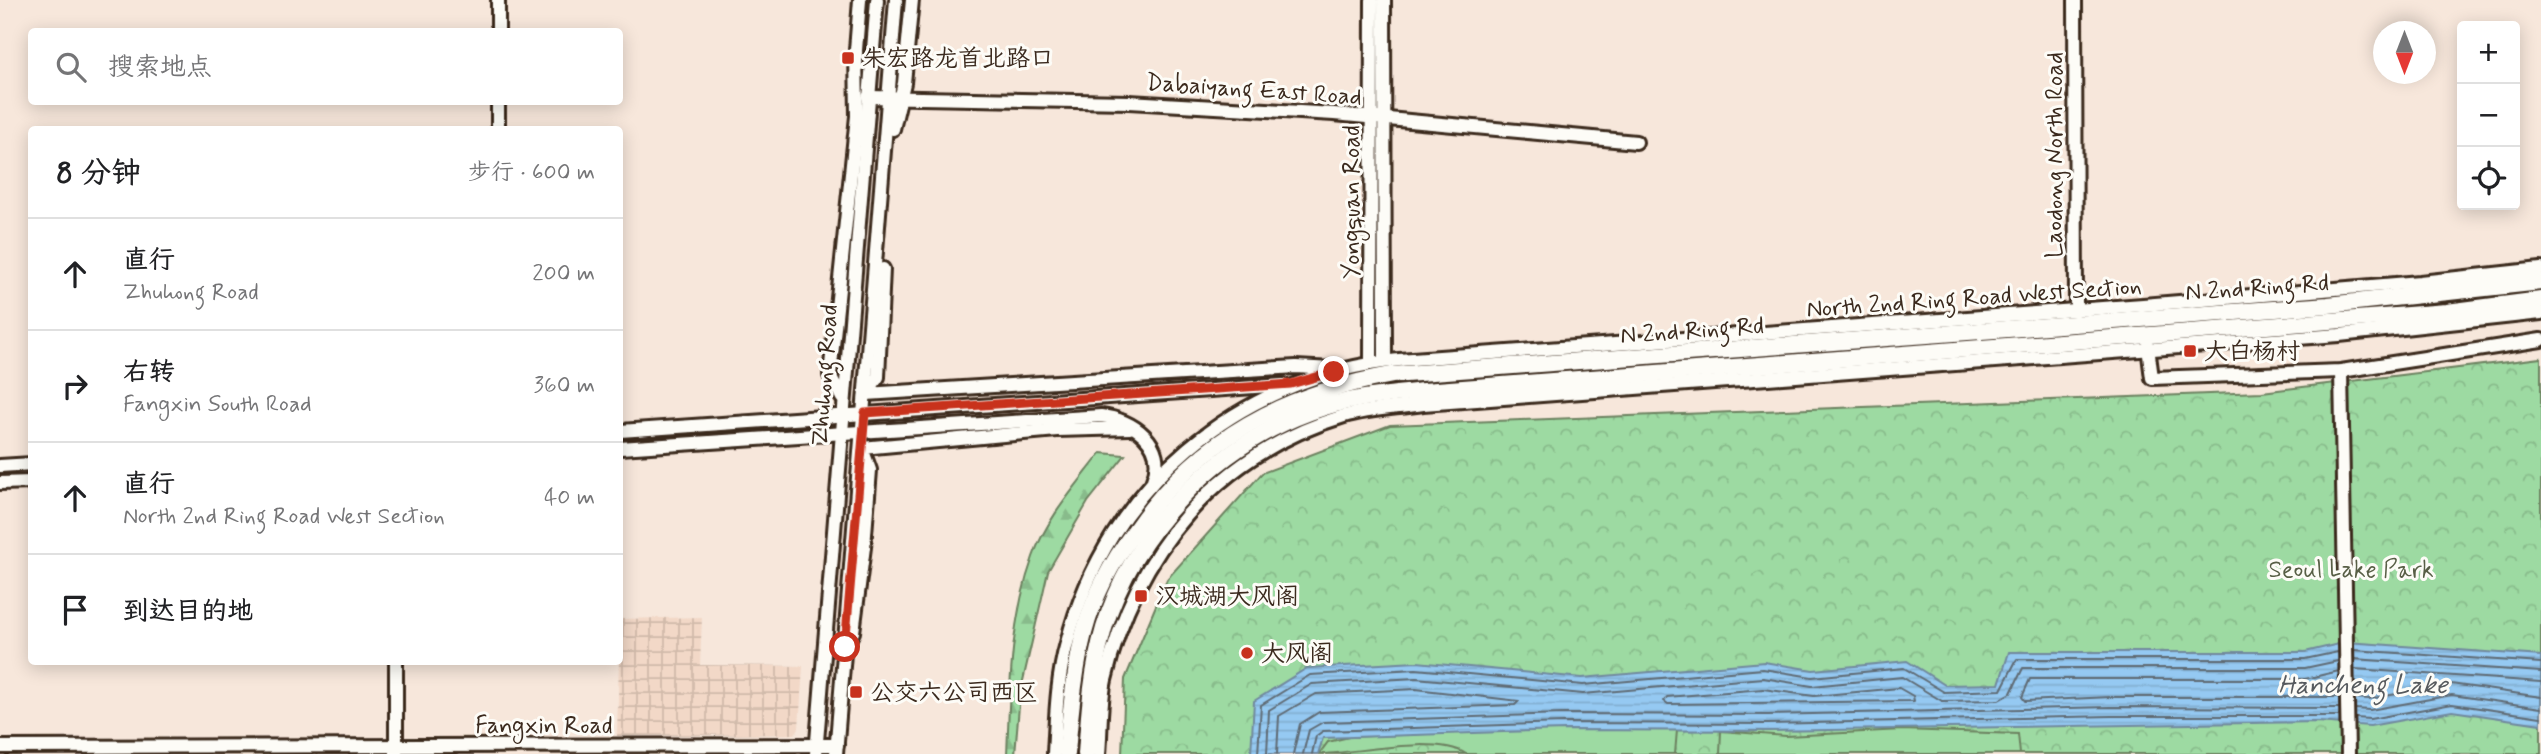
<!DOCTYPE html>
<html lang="zh">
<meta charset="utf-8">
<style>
body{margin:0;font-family:Mynerve,"LXGW WenKai TC",sans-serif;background:#f6f6f6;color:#202124}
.controls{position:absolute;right:21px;top:21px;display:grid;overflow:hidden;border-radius:7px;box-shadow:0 4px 18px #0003}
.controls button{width:63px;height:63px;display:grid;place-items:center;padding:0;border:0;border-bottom:2px solid #e0e0e0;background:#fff;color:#202124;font:35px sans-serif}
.compass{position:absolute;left:2373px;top:21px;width:63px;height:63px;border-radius:50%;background:#fff;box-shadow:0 4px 18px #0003;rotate:180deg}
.stop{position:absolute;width:21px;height:21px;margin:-16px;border:5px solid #c8321e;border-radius:50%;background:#fff}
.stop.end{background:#c8321e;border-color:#fff;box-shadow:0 2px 7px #0008}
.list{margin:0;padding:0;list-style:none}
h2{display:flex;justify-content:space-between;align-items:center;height:91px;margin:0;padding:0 28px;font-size:30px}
h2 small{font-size:23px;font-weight:400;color:#757577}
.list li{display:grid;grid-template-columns:46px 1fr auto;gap:21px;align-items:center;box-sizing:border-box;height:112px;padding:0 28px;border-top:2px solid #e0e0e0}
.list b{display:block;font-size:26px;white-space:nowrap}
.list p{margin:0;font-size:23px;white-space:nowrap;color:#757577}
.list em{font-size:23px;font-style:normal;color:#757577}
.icon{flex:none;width:38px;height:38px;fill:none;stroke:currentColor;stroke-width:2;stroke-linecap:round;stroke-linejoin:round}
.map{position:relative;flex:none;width:2541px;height:754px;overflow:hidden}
.search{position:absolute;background:#fff;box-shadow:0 4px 18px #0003;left:28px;top:28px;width:595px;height:77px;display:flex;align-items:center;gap:18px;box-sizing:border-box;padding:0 24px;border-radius:7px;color:#757577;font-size:26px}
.panel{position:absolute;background:#fff;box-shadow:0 4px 18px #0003;left:28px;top:126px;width:595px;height:539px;border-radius:7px}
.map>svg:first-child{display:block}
.industrial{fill:url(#industrial-grid)}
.forest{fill:url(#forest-firs);stroke:#6c8260;stroke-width:2}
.park{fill:url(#park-crowns);stroke:#6c8260;stroke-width:2}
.garden{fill:#9ddaa2;stroke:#6c8260;stroke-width:2}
.water{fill:url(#water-rules);stroke:#71899d;stroke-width:2}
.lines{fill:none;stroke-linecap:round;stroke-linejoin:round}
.shore{stroke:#5f6a73;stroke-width:2}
.secondary-casing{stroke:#3b2a1e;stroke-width:18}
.primary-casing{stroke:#3b2a1e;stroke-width:18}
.highway-casing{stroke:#3b2a1e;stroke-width:21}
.secondary{stroke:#fdfcf7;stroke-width:12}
.primary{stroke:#fdfcf7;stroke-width:12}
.highway{stroke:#fdfcf7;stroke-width:16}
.route{stroke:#c8321e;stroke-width:9}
.poi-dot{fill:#c8321e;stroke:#fdfcf7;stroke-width:2.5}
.labels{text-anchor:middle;stroke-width:6;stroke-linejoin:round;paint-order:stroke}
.poi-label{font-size:24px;fill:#3b2a1e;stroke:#fdfcf7;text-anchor:start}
.street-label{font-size:24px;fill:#3b2a1e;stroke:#fdfcf7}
.park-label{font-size:24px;fill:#585f46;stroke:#fdfcf7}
.water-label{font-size:26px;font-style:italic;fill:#565a5e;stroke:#fdfcf7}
</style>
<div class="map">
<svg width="2541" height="754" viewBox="0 0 2541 754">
<defs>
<pattern id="industrial-grid" width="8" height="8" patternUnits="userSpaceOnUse" patternTransform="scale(1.75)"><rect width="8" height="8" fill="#f2d8c7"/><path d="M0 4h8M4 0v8" fill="none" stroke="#d0baaa"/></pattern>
<pattern id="forest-firs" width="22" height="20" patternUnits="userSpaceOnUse" patternTransform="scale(1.75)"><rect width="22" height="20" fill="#9ddaa2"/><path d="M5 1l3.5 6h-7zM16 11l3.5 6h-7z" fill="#88bb8b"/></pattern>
<pattern id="park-crowns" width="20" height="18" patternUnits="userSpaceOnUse" patternTransform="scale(1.75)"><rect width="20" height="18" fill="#9ddaa2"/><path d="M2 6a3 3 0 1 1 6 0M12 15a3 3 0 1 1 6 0" fill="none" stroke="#88bb8b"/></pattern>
<pattern id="water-rules" width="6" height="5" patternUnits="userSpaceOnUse" patternTransform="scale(1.75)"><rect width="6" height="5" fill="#95c9f2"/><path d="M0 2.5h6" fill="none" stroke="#81adcf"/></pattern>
</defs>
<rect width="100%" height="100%" fill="#f7e7db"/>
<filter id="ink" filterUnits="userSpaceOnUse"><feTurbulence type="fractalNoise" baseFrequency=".0143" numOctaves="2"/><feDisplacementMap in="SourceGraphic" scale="14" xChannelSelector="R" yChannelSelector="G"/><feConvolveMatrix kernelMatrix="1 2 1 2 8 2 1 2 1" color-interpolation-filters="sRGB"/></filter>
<g filter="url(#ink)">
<path class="industrial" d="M702 617 700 665 803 666 799 728 795 734 617 736 620 619Z"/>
<path class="forest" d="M1101 453 1125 455 1088 502 1048 571 1020 694 1015 754H1007C1010 687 1010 621 1033 557 1046 519 1077 485 1101 453Z"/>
<path class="park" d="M2541 358V754H1122L1125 679 1167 579 1262 473 1390 425 2262 392Z"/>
<g class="garden">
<path d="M1555 729 1677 730 1675 754H1466C1436 734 1352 754 1319 754L1328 742 1349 737Z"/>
<path d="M1902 730 2018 734 2020 754H1720L1721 731 1786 736Z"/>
</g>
<path class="water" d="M2347 642 2541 656V724L2452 711 2370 726 2317 722 1768 731 1565 730 1323 738 1318 754H1251L1254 701 1307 668 1417 662 1582 678 1764 662 1813 670 1907 661 1945 685 1999 684 2009 652H2305Z"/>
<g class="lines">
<g class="shore">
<path d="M2354 650 2541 663"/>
<path d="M2354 659 2541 672"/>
<path d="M2354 669 2541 682"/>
<path d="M2339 671 2305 679H2030L2022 697 2025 701 2111 697H2339"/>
<path d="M1899 688 1913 696 1914 701 1668 704 1664 701 1667 697 1763 689 1814 696Z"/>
<path d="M2355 698 2369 699 2451 684 2541 697"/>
<path d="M2355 709 2370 710 2452 695 2541 708"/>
<path d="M2355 718 2370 719 2452 704 2541 717"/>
<path d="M1258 754 1261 705 1310 675 1416 669 1583 685 1763 669 1812 677 1904 668 1944 692 2001 690 2017 659H2305L2338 652"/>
<path d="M1267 754 1269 710 1312 684 1416 678 1583 694 1763 678 1812 686 1902 677 1942 701 1999 700 2011 693 2023 668H2305L2338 661"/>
<path d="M1277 754 1279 716 1316 694 1416 689 1519 701 1515 705 1319 712 1300 724 1293 754"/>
<path d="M1303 754 1309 730 1323 722 1564 714 1768 715 2111 707 2339 708"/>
<path d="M1312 754 1316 736 1323 731 1564 723 1768 724 2111 716H2339"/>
</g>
<g class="secondary-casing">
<g id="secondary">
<path d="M498 0V32"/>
<path d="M1384 0 1385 361"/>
<path d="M2075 0 2076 310"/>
<path d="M868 97 1129 102 1334 114 1636 142"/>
<path d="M498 130V102"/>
<path d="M2148 347 2152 378 2341 371 2541 340"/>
<path d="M1371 363 1372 0"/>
<path d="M2341 371 2348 754"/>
<path d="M866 394 1296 367 1333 369"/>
<path d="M620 431 1283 385"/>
<path d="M620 448 1101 416C1132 419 1168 444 1153 480"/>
<path d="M0 466 32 464"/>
<path d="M0 483 32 482"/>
<path d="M846 646 853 632 864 547 870 470 862 448 1057 430 1130 428"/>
<path d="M0 747 837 745"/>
<path d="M396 754V662"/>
<path d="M1054 754C1056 717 1057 678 1067 643 1106 486 1240 376 1399 360L2143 305 2420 282 2541 269"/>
<path d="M1099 754C1101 730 1100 703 1105 680 1135 552 1216 454 1344 416 1369 409 1397 408 1423 404L2339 335 2541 313"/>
</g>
</g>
<g class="primary-casing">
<g id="primary">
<path d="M893 129 904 83 912 0"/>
<path d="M866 394 878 377 883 269"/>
<path d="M842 398 830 375 857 116 856 50 860 0"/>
<path d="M816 754 877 0"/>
<path d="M836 754 896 0"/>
</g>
</g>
<g class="highway-casing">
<g id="highway">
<path d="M1067 754C1070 714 1074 672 1084 633 1094 595 1113 560 1136 529 1200 437 1284 394 1392 375L2328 305 2541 282"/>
<path d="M1086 754C1089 712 1092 669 1104 628 1134 530 1214 447 1310 412 1347 398 1385 395 1424 391L2447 312 2541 300"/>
</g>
</g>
<use href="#secondary" class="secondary"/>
<use href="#primary" class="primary"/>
<use href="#highway" class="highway"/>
</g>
</g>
<g class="lines" filter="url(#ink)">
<path class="route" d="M845 647 865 413 1291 384 1334 372"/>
</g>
<g class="poi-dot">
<rect x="841" y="51" width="14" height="14" rx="3.5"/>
<rect x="2183" y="344" width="14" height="14" rx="3.5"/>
<rect x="1134" y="589" width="14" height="14" rx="3.5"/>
<circle cx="1247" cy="653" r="7"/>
<rect x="849" y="685" width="14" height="14" rx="3.5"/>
</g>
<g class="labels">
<g class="poi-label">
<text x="862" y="66">朱宏路龙首北路口</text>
<text x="2204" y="359">大白杨村</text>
<text x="1155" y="604">汉城湖大风阁</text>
<text x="1261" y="661">大风阁</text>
<text x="870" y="700">公交六公司西区</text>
</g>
<g class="street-label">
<text transform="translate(1254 89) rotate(4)" y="8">Dabaiyang East Road</text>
<text transform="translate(2054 155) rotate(-90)" y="8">Laodong North Road</text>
<text transform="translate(1351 202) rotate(-90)" y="8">Yongquan Road</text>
<text transform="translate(2257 287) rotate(-4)" y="8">N 2nd Ring Rd</text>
<text transform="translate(1974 297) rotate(-4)" y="8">North 2nd Ring Road West Section</text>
<text transform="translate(1692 330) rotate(-4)" y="8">N 2nd Ring Rd</text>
<text transform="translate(824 375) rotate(-86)" y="8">Zhuhong Road</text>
<text x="544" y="733">Fangxin Road</text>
</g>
<g class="park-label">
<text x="2351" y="577">Seoul Lake Park</text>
</g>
<g class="water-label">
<text x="2363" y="693">Hancheng Lake</text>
</g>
</g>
</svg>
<div class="controls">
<button>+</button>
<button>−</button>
<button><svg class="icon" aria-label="locate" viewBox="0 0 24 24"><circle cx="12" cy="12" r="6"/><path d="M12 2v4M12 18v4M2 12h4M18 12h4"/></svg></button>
</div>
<svg class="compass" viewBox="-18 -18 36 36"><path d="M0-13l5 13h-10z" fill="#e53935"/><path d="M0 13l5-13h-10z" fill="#757577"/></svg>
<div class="stop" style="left:845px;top:647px"></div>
<div class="stop end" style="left:1334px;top:372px"></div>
<div class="search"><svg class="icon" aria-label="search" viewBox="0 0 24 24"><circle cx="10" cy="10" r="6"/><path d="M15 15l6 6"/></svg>搜索地点</div>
<section class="panel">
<h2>8 分钟<small>步行 · 600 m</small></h2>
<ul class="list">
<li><svg class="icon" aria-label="ahead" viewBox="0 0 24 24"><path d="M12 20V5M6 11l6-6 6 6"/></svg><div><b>直行</b><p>Zhuhong Road</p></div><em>200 m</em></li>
<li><svg class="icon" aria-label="right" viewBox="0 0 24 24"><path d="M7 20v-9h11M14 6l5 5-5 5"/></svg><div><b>右转</b><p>Fangxin South Road</p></div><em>360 m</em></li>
<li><svg class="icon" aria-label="ahead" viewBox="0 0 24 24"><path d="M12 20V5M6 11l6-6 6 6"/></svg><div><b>直行</b><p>North 2nd Ring Road West Section</p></div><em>40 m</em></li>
<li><svg class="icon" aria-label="arrive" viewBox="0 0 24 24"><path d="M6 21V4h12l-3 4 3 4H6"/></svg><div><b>到达目的地</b></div></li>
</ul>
</section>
</div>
